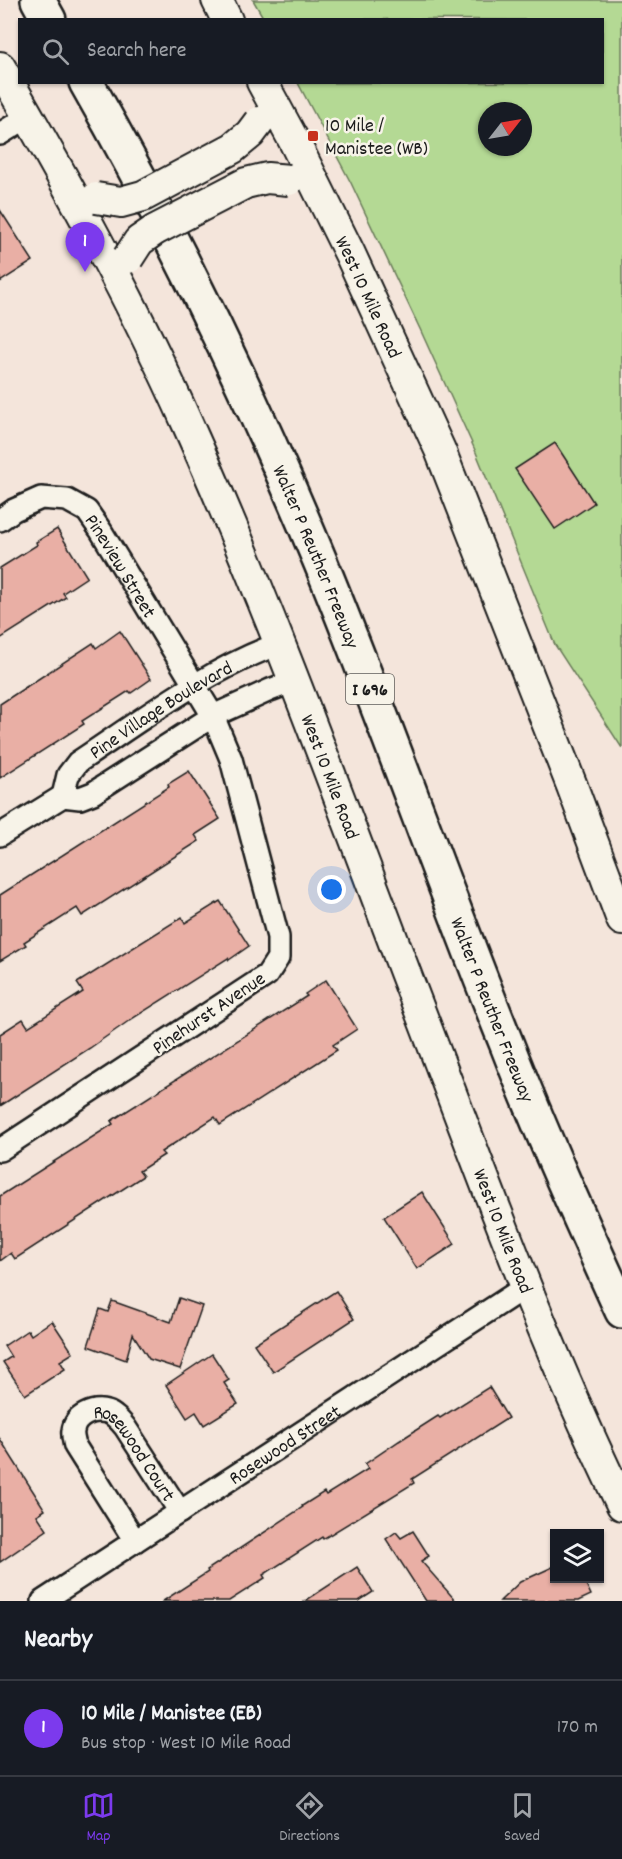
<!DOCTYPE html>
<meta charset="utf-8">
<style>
body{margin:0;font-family:Dekko,sans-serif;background:#20242c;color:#f1f3f6}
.controls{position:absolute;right:18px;bottom:18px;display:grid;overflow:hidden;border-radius:0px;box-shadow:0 2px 4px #0004}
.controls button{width:54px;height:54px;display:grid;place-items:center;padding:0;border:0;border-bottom:2px solid #363941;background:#171b24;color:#f1f3f6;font:30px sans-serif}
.compass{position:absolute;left:478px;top:102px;width:54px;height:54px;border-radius:50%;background:#171b24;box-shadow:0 2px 4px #0004;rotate:59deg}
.you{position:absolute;left:332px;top:890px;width:21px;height:21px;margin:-15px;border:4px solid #fff;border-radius:50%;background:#1a73e8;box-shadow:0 0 0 9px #1a73e833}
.badge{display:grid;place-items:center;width:39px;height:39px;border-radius:50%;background:#7c3aed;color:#fff;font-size:20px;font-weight:700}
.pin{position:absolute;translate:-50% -50px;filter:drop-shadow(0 2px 3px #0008)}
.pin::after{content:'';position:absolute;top:32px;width:21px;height:18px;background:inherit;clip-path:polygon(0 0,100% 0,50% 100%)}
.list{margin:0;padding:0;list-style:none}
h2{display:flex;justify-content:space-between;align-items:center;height:78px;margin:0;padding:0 24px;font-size:26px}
h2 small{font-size:20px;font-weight:400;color:#9ea1a6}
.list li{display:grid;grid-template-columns:39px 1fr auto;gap:18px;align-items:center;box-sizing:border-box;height:96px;padding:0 24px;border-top:2px solid #363941}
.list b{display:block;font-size:22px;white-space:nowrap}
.list p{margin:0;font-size:20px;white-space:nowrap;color:#9ea1a6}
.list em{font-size:20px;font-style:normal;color:#9ea1a6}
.icon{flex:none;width:33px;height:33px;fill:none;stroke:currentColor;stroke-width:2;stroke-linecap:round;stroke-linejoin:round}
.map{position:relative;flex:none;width:622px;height:1601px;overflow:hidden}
.search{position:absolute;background:#171b24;box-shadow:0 2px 4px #0004;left:18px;right:18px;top:18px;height:66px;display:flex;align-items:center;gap:15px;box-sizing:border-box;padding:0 21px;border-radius:0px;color:#9ea1a6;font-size:22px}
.sheet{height:174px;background:#171b24}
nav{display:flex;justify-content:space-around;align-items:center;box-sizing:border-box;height:84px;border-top:2px solid #363941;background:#171b24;font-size:16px;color:#9ea1a6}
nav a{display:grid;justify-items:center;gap:3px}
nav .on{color:#7c3aed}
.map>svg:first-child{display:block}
.green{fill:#b4d994;stroke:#687a58;stroke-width:1.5;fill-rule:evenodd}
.building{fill:#e9afa5;stroke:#1c1c1c;stroke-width:1.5}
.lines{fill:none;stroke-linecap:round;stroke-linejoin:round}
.minor-casing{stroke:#1c1c1c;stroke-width:26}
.secondary-casing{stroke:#1c1c1c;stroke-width:34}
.motorway-casing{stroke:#1c1c1c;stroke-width:38}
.minor{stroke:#f7f3e8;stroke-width:21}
.secondary{stroke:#f7f3e8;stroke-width:30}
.motorway{stroke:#f7f3e8;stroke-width:33}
.secondary-bridge-casing{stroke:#1c1c1c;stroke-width:34;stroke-linecap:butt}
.secondary-bridge{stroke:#f7f3e8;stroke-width:30}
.poi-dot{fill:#c8321e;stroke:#f7f3e8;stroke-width:2}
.labels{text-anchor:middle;stroke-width:5;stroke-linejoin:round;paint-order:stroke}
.shield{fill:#f7f3e8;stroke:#5e5c59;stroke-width:1.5}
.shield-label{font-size:18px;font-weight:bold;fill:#1c1c1c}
.poi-label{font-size:20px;fill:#1c1c1c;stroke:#f7f3e8;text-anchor:start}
.street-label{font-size:20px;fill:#1c1c1c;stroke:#f7f3e8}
</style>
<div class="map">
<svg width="622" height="1601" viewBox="0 0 622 1601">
<rect width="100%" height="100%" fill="#f4e5db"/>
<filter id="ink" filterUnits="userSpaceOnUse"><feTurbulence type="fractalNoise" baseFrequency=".0167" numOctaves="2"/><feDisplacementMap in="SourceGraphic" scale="12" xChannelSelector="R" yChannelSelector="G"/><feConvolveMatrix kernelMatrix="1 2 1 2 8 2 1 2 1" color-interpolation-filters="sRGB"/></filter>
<g filter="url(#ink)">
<path class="green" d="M253 0H622V748L555 645 475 450 420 329 351 183 298 83 602 82V20L264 19ZM487 111H523V147H487Z"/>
<g class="building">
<path d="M0 210 33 261 0 282Z"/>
<path d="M555 443 594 503 555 529 515 469Z"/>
<path d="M57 529 87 577 63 593 66 597 0 639V568L37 545 36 542Z"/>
<path d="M120 631 151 679 131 693 129 691 82 721 84 724 0 778V704L93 643 96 648Z"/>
<path d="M189 771 220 819 195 835 199 841 82 916 77 908 24 942 26 945 0 961V895L169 787 168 784Z"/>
<path d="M220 901 249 946 229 960 228 958 130 1020 90 1048 0 1106V1034L23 1019 28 1027 83 992 77 983 182 917 185 923Z"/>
<path d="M326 980 357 1029 333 1045 337 1050 220 1125 215 1117 161 1152 164 1155 139 1171 143 1176 15 1259 11 1253 0 1261V1196L113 1124 111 1121 307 996 305 994Z"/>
<path d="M422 1192 455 1244 417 1269 384 1217Z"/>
<path d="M336 1291 354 1319 273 1372 254 1344Z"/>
<path d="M179 1298 202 1306 180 1369 149 1359 133 1334 126 1360 88 1346 100 1309 108 1312 112 1301 171 1322Z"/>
<path d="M52 1321 73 1353 60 1361 65 1369 25 1395 3 1362 11 1357 4 1346 28 1330 31 1335Z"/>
<path d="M212 1354 229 1380 224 1383 238 1404 204 1425 196 1412 187 1418 166 1385Z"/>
<path d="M489 1387 508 1418 412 1479 414 1483 323 1539 322 1537 263 1575 265 1578 229 1601H163L208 1572 207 1570 303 1507 302 1506 324 1492 326 1495 368 1469 365 1464 399 1441 438 1416 440 1418Z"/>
<path d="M0 1439 45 1510 37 1515 47 1530 0 1562Z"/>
<path d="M413 1531 429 1556 421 1561 456 1601H426L386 1539 396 1532 401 1538Z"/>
<path d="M555 1566V1578H583L591 1595 578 1601H500L520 1582Z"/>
<path d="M357 1567 373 1592 359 1601H305Z"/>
</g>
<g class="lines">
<g class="minor-casing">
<g id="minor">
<path d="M0 134 29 116"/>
<path id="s1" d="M0 520 14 510 41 498 67 500 87 511 101 531 213 716 231 759 278 937V958L267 975 0 1150"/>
<path id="s2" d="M63 796 68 775 78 762C140 721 210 668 279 644"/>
<path d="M0 835 63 796 80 798 93 793 213 716 270 690 294 681"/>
<path id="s3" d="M135 1541 75 1446C74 1441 72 1436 73 1431 75 1416 93 1408 107 1412 114 1414 120 1421 125 1427L180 1512"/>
<path id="s4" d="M43 1601 525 1287"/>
</g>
</g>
<g class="secondary-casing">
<g id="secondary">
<path d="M217 0 227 20"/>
<path id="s5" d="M0 67C67 183 132 300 187 423 269 605 337 793 408 980 476 1156 539 1335 622 1505"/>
<path id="s6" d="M262 82 294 141 350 254 440 450 572 786 622 920"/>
</g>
</g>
<g class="motorway-casing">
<g id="motorway">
<path d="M38 0 49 20"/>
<path id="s7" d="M86 82C174 236 252 397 320 561 386 721 442 884 507 1045 542 1135 582 1223 622 1311"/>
</g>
</g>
<use href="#minor" class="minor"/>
<use href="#secondary" class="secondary"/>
<use href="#motorway" class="motorway"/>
<g class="secondary-bridge-casing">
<g id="secondary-bridge">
<path d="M96 198 121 202 143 196 233 148 250 134 259 122"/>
<path d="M128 258 139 241 155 230 246 183 267 178 289 180"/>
</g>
</g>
<use href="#secondary-bridge" class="secondary-bridge"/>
</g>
</g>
<rect class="poi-dot" x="307" y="130" width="12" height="12" rx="3"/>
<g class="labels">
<rect class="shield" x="346" y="674" width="48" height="30" rx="4.5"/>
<g class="shield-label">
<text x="370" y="695">I 696</text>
</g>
<g class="poi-label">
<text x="325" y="131">10 Mile /<tspan x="325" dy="23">Manistee (WB)</tspan></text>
</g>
<g class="street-label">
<text dy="7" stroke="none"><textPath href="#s6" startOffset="240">West 10 Mile Road</textPath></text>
<text dy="7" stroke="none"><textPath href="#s7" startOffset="528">Walter P Reuther Freeway</textPath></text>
<text dy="7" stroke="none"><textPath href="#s1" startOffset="160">Pineview Street</textPath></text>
<text dy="7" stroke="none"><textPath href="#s2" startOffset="136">Pine Village Boulevard</textPath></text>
<text dy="7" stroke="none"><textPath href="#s5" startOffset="784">West 10 Mile Road</textPath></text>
<text dy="7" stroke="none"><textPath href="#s7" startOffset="1014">Walter P Reuther Freeway</textPath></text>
<text transform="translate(208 1012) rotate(-34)" y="7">Pinehurst Avenue</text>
<text dy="7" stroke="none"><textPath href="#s5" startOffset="1270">West 10 Mile Road</textPath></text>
<text dy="7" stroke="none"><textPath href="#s4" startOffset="288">Rosewood Street</textPath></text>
<text dy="7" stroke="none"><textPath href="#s3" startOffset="219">Rosewood Court</textPath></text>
</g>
</g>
</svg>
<div class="controls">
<button><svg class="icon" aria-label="layers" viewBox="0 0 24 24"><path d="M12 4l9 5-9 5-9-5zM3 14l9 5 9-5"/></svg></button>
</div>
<svg class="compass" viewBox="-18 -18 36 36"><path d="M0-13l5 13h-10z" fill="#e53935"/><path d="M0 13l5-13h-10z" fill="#9ea1a6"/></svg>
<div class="you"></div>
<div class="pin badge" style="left:85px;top:272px">1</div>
<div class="search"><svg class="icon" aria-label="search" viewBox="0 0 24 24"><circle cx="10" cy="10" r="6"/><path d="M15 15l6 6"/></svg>Search here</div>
</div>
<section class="sheet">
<h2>Nearby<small></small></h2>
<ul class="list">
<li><span class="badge">1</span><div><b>10 Mile / Manistee (EB)</b><p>Bus stop · West 10 Mile Road</p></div><em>170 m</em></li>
</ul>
</section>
<nav>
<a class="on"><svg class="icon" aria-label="map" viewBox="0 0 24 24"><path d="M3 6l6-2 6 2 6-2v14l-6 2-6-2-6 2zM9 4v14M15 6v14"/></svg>Map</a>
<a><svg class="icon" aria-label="directions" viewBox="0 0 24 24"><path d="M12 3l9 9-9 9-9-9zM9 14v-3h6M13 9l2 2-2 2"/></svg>Directions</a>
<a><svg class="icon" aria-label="saved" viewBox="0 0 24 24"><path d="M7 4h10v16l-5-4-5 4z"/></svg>Saved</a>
</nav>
